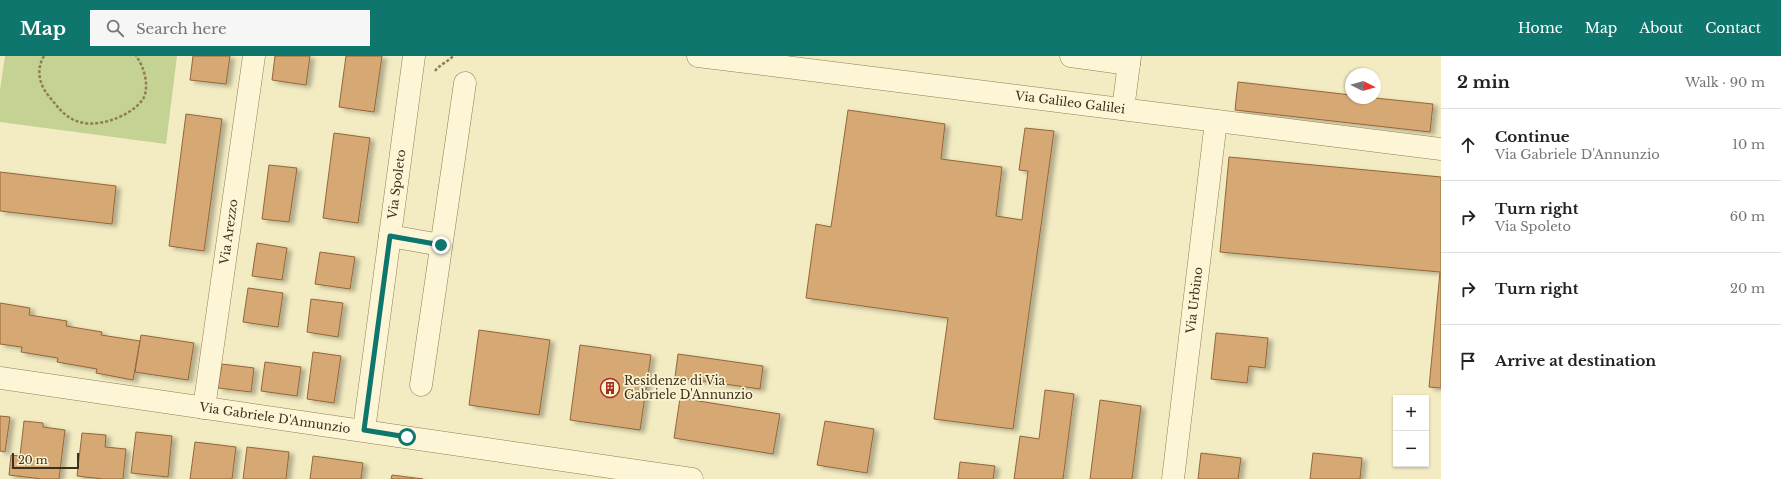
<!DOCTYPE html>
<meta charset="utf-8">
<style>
body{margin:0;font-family:"Libre Baskerville",serif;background:#f6f6f6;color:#222}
.controls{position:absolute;right:12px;bottom:12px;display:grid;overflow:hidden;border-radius:0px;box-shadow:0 1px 3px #0004}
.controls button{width:36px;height:36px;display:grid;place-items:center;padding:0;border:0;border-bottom:1px solid #e0e0e0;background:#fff;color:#222;font:20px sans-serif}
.compass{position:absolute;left:1345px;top:12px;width:36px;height:36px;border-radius:50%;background:#fff;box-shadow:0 1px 3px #0004;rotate:95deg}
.scale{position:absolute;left:12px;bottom:10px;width:67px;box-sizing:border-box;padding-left:4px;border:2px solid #3d301c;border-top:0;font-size:11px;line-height:14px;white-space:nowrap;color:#3d301c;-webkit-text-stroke:3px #faf3d2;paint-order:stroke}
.stop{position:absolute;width:12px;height:12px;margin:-9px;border:3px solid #0f766e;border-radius:50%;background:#fff}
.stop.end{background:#0f766e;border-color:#fff;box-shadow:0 1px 4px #0008}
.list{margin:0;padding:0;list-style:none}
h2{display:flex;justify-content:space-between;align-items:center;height:52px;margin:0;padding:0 16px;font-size:17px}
h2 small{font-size:13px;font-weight:400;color:#767676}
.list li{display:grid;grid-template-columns:26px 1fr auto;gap:12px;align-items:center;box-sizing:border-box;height:72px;padding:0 16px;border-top:1px solid #e0e0e0}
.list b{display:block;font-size:15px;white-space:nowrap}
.list p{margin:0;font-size:13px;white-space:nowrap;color:#767676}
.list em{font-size:13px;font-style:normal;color:#767676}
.icon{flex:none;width:22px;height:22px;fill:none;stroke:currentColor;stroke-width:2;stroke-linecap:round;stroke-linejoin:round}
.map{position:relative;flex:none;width:1441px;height:423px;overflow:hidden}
header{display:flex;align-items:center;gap:24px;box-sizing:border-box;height:56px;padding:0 20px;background:#0f766e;color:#fff}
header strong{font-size:19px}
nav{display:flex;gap:22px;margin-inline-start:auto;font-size:14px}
.search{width:280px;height:36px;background:#f6f6f6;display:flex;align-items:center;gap:10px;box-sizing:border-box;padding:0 14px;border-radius:0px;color:#767676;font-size:15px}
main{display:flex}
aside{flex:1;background:#fff}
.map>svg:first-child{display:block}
.green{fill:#c4d394}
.building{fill:#d6a873;stroke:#926739;filter:url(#shadow)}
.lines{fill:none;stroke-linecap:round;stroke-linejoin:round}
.minor-casing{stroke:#907c56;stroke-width:23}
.path{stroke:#907c56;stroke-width:2.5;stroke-dasharray:3 2;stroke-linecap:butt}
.minor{stroke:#fdf6d6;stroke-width:22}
.route{stroke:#0f766e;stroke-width:5}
.labels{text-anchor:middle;stroke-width:3.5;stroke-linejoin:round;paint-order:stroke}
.street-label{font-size:12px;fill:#3d301c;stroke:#faf3d2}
.poi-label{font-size:12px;fill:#3d301c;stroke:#faf3d2;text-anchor:start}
</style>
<header>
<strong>Map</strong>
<div class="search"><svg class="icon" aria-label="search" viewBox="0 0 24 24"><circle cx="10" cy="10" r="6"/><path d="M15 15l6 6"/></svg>Search here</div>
<nav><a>Home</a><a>Map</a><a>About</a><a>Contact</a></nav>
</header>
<main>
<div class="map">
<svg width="1441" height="423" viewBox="0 0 1441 423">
<defs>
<filter id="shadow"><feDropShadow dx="4.5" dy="2.5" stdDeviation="2" flood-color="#0004"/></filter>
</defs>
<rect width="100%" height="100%" fill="#f3ebc2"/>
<path class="green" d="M5 0H177L166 88 0 66V34Z"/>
<g class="building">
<path d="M193 0H230L226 28 190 24Z"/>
<path d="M275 0H310L306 29 272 24Z"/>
<path d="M346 0H382L374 56 339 51Z"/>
<path d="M1238 26 1351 39V42H1375L1433 48 1430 76 1235 54Z"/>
<path d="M848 54 945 68 941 103 1002 111 996 160 1022 164 1028 115 1019 114 1025 72 1054 75 1013 373 934 363 948 262 806 242 816 168 831 171Z"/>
<path d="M186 58 222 63 204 195 169 190Z"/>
<path d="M334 77 370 82 358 167 323 162Z"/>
<path d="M1229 101 1441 121V332L1429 331 1440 216 1220 196Z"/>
<path d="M269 109 297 112 289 166 262 163Z"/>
<path d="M0 116 116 130 112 168 0 155Z"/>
<path d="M257 187 287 192 282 224 252 220Z"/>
<path d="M320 196 355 201 350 233 315 228Z"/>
<path d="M248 232 283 237 278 271 243 266Z"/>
<path d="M311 243 343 247 338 281 307 276Z"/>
<path d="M0 247 30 252 29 259 67 265 66 270 102 276 101 279 140 285 133 324 96 317 97 313 57 306 58 302 21 296 22 291 0 288Z"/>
<path d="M479 274 550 284 539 359 469 349Z"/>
<path d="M1216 277 1268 282 1265 312 1249 310 1247 327 1211 323Z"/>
<path d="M141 279 194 287 188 324 135 316Z"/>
<path d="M580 289 651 299 640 374 570 364Z"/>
<path d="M313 296 341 300 334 347 307 343Z"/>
<path d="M678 298 763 310 760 333 675 321Z"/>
<path d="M265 306 301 311 297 340 261 335Z"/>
<path d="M222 308 254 312 251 336 218 332Z"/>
<path d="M1045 334 1074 338 1063 423H1014L1020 380 1039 383Z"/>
<path d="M680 342 780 358 773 398 674 382Z"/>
<path d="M1100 344 1141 350 1132 423H1090Z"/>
<path d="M0 360 10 361 5 396 0 395Z"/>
<path d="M24 365 43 367V371L65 374 59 423H42L9 419 11 399 20 400Z"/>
<path d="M825 365 874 373 867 417 817 409Z"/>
<path d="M136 376 172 380 168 421 131 417Z"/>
<path d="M82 377 106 379 105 391 126 393 123 423H103L77 420Z"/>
<path d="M195 386 236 391 232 423H190Z"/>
<path d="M247 391 289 396 286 423H243Z"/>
<path d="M1201 397 1241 402 1238 423H1198Z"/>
<path d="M1313 397 1362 402 1360 423H1310Z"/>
<path d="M313 400 363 407 361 423H310Z"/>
<path d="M960 406 995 410 993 423H958Z"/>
<path d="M392 419 423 423H391Z"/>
</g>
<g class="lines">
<g class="minor-casing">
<g id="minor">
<path id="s1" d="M698 0 1441 93"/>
<path d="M1071 0 1129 8"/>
<path d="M1123 53 1130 0"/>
<path d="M390 180 441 189"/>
<path id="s2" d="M0 322 692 423"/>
<path d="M421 329 465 27"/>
<path id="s3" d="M204 352 254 0"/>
<path id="s4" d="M364 374 414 0"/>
<path id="s5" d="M1173 423 1216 65"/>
</g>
</g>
<g class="path">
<path d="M44 0C36 13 39 28 48 39 56 49 63 59 74 64 94 74 131 61 143 43 150 31 144 10 136 0"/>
<path d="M435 15C440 8 448 6 453 0"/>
</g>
<use href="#minor" class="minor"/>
</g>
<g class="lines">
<path class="route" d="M407 381 364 374 390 180 441 189"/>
</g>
<defs>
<g id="building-ring" transform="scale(1)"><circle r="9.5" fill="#faf3d2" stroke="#a62e1f" stroke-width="1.5"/><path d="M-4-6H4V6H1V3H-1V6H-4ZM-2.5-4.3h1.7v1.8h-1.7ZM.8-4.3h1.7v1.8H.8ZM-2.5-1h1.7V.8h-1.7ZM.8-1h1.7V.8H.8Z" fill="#a62e1f"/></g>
</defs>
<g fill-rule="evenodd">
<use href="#building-ring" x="610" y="332"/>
</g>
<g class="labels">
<g class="street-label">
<text dy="4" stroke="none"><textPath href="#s1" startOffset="375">Via Galileo Galilei</textPath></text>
<text dy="4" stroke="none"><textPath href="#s4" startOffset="248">Via Spoleto</textPath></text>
<text dy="4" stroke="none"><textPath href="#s3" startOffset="178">Via Arezzo</textPath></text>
<text dy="4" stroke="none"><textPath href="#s5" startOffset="180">Via Urbino</textPath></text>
<text dy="4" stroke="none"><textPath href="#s2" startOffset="278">Via Gabriele D'Annunzio</textPath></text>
</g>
<g class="poi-label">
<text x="624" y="329">Residenze di Via<tspan x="624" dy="14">Gabriele D'Annunzio</tspan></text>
</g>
</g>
</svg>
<div class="controls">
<button>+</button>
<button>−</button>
</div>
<svg class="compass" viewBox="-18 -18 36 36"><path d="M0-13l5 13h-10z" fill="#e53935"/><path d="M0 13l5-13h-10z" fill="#767676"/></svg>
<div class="scale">20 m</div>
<div class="stop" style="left:407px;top:381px"></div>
<div class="stop end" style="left:441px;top:189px"></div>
</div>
<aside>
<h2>2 min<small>Walk · 90 m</small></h2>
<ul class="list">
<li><svg class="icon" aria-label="ahead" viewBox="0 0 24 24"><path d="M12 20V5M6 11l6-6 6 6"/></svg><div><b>Continue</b><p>Via Gabriele D'Annunzio</p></div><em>10 m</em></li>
<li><svg class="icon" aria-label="right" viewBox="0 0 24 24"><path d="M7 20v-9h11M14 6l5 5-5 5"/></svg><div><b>Turn right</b><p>Via Spoleto</p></div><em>60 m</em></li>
<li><svg class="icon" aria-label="right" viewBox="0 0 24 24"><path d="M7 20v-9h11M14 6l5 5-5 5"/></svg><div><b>Turn right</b></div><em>20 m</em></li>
<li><svg class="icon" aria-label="arrive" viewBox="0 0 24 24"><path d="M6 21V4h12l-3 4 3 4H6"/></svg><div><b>Arrive at destination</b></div></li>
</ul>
</aside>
</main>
